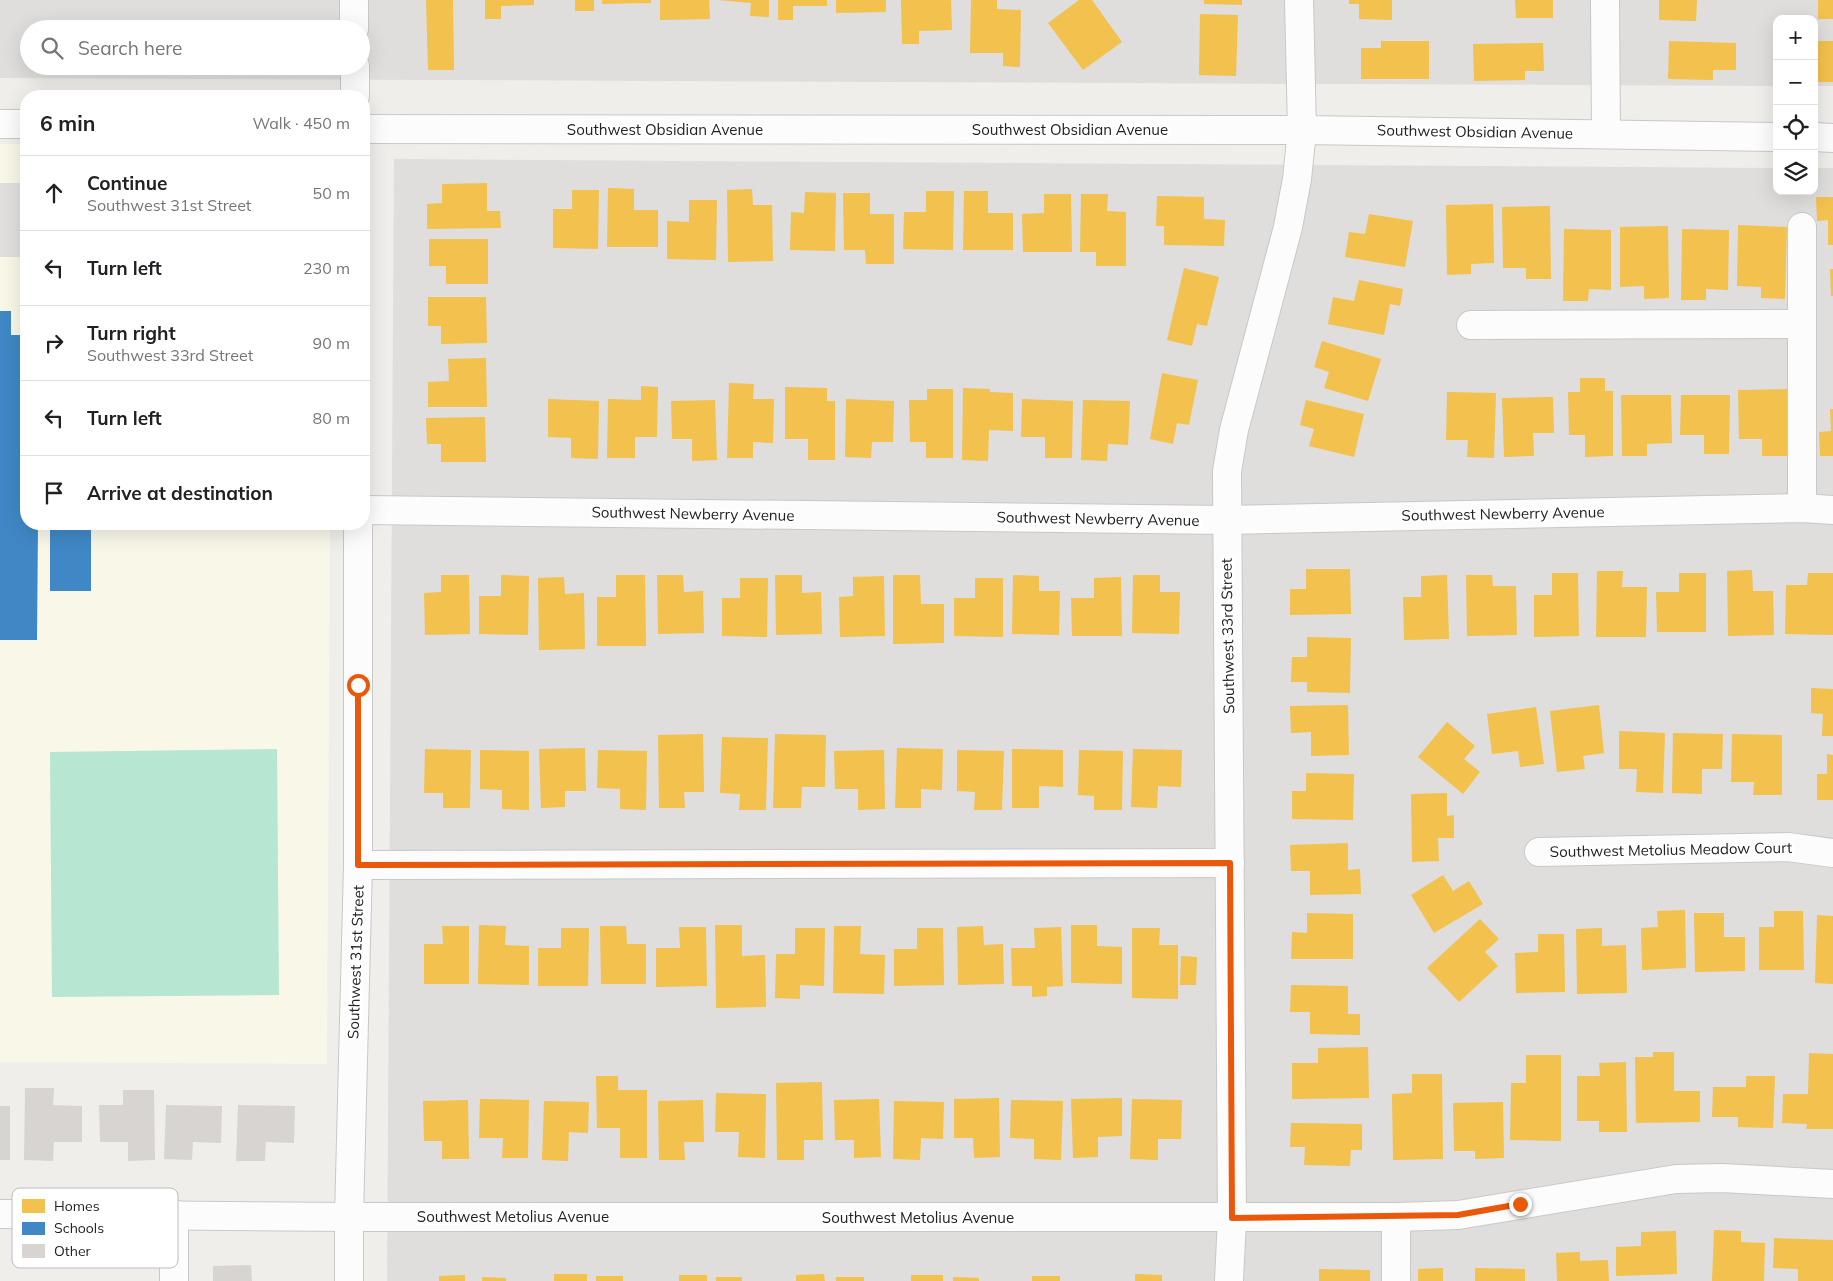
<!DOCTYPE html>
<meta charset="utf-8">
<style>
body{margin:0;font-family:Mulish,sans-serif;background:#f6f6f6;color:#202124}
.controls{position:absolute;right:15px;top:15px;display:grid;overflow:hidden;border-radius:10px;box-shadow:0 5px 20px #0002}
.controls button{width:45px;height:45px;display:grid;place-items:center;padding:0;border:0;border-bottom:1px solid #e0e0e0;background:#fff;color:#202124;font:25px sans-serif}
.stop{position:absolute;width:15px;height:15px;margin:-11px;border:4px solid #ea580c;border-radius:50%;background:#fff}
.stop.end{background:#ea580c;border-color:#fff;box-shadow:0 1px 5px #0008}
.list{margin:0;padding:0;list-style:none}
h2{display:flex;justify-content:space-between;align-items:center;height:65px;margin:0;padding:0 20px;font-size:21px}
h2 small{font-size:16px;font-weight:400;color:#757577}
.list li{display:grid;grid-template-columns:32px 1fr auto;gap:15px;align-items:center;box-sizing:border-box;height:75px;padding:0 20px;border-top:1px solid #e0e0e0}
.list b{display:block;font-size:19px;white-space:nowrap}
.list p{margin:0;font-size:16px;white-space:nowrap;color:#757577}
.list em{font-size:16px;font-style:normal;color:#757577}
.icon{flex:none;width:28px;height:28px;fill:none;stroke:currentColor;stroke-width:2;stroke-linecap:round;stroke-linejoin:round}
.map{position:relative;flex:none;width:1833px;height:1281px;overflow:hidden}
.search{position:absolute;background:#fff;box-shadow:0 5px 20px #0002;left:20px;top:20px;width:350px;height:55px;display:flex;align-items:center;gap:12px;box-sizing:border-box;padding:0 18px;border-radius:28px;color:#757577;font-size:19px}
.panel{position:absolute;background:#fff;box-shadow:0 5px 20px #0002;left:20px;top:90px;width:350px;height:440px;border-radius:20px}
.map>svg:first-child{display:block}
.residential{fill:#dfdedc;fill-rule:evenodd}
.education{fill:#f8f7e8}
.pitch{fill:#b7e6d2}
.parking{fill:#e0dfde}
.homes{fill:#f2c14e}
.schools{fill:#3f88c5}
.building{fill:#d7d4d2}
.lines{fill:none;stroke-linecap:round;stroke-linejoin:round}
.minor-casing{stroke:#c9c8c7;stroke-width:30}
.minor{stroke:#fdfcfc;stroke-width:28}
.route{stroke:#ea580c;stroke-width:6}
.labels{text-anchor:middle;stroke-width:5;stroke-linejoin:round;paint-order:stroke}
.street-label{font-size:15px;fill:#222;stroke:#fff}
.key{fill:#fff;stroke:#bdbdbd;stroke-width:1}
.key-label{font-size:14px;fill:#222}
</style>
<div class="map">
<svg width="1833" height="1281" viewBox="0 0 1833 1281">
<rect width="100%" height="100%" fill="#f0eeeb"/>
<g class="residential">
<path d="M0 0H1833V86H1814V19H1777V86L0 78ZM29 29H361V66H29Z"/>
<path d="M394 159 1777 168V191H1814V168H1833V1281H387Z"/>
</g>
<path class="education" d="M0 144H26V524H330L327 1064 0 1062Z"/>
<path class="pitch" d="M277 749 279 995 52 997 50 752Z"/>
<rect class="parking" x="0" y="183" width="26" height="74"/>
<g class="homes">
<path d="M426 0H453L454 70H428Z"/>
<path d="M485 0H534V5L501 6V19H485Z"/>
<rect x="575" y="0" width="19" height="11"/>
<path d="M602 0H651V3L602 4Z"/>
<path d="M660 0H709L710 19 660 20Z"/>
<path d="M717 0H769V17L750 16 751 3Z"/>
<path d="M778 0H827V6H793V20H778Z"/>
<path d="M836 0H886V12L836 13Z"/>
<path d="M901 0H951L952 30 919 31V44H902Z"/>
<path d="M971 0H997V9L1021 10 1020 67 1003 66V53H970Z"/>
<path d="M1079 0H1092L1122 42 1083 70 1048 23Z"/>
<path d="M1204 0H1242V5L1204 4Z"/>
<path d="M1349 0H1392V20L1359 19V4H1349Z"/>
<path d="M1515 0H1553V18H1516Z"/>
<path d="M1659 0H1697L1696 21 1659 20Z"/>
<rect x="1818" y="0" width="15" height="19"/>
<path d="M1200 14 1238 15 1236 76 1199 75Z"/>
<path d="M1381 41H1429V79H1361V48H1381Z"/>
<path d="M1669 41 1736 43V70H1713V80L1668 79Z"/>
<rect x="1814" y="41" width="19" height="41"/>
<path d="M1543 43 1544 71H1525V80L1474 81 1473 44Z"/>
<path d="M487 183V211H500L501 228 427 229V204L442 203V184Z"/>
<path d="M608 188 634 189V210H658V247H607Z"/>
<path d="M752 189 753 205H772L773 261 728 262 727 190Z"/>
<path d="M572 190H599L598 249 553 248V209H572Z"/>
<path d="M926 191H954L953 250 903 249 904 212H926Z"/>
<path d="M964 191H988V213H1013V250H963Z"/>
<path d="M805 192 836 193 835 251 790 250 791 212 804 213Z"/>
<path d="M843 193H870V214H894V264H866L865 250H844Z"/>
<path d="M1044 194H1071L1072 252H1023L1022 214 1044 213Z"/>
<path d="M1081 194H1108L1107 211 1126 212V266H1096V252H1080Z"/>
<path d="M1157 196 1204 197V219L1225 220 1224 246 1164 245V226H1156Z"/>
<path d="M1816 197H1833V245H1828V220L1817 221Z"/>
<path d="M689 200H717L716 260 667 259V221L689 222Z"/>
<path d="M1493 204 1494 263 1471 264V274L1447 275 1446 205Z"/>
<path d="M1550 206 1551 279H1526V268H1503L1502 207Z"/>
<path d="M1369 214 1413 221 1405 267 1345 257 1349 232 1365 234Z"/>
<path d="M1738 225 1787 227 1785 299 1761 298V287L1737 286Z"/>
<path d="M1668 226 1669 298 1644 299V286L1620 287V227Z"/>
<path d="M1564 229 1611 230V290L1589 289 1588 301H1563Z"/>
<path d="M1682 229 1729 230 1728 290 1706 289V300H1681Z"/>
<path d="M429 239H488V284H446V266H429Z"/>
<path d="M1184 268 1219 277 1207 326 1197 324 1192 346 1167 340Z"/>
<path d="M1830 269H1833V296H1831Z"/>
<path d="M1359 280 1403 289 1400 306 1390 304 1384 335 1328 324 1333 297 1354 301Z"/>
<path d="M428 297H486L487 343 441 344V326H428Z"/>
<path d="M1322 341 1381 359 1368 401 1324 388 1329 372 1314 367Z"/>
<path d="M486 358 487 407H428V382L449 381 448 359Z"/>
<path d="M1162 373 1198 380 1189 425 1177 423 1173 444 1150 439Z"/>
<path d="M1580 378H1605V391H1613V456L1585 457V435H1569L1568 392H1580Z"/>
<path d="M729 383 754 384 753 399H774L773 443 753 442V458H727Z"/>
<path d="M641 386 658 387 657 437H635V458H607L608 399 641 400Z"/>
<path d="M785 387 827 388V401H835V460H808V439H785Z"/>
<path d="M963 388 990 389V392L1013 393V431L989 430 988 461 962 460Z"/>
<path d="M927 389H953V458H926V442H910L909 400H927Z"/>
<path d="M1788 389 1789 456H1762V439H1739L1738 390Z"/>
<path d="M1447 392 1496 393 1494 458 1467 457 1468 440H1446Z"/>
<path d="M1621 395H1671L1672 443 1647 444V456H1622Z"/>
<path d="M1681 395H1730L1729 454H1704V435H1680Z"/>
<path d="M1553 397 1554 433H1533L1534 456 1504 457 1502 398Z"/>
<path d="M548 399 599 401 598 459 571 458V438L548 437Z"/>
<path d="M846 399 894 401 893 442H872L871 458 845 457Z"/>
<path d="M1022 399 1073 401 1072 458H1045V437H1021Z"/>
<path d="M715 400 717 460 692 461V439H672L671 401Z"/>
<path d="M1083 400 1130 401 1128 445 1108 444 1107 461 1081 460Z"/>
<path d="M1306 400 1364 414 1354 457 1309 446 1314 429 1300 425Z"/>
<path d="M1830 409H1833V456H1820L1819 432 1831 431Z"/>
<path d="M485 417 486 462H441V444H427L426 418Z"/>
<path d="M1306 569H1350L1351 614 1290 615V589H1306Z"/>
<path d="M1752 570 1753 591H1773L1774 635 1728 636 1727 571Z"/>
<path d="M1597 571H1623L1622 587H1647L1646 637H1596Z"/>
<path d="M1552 573H1578L1579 636 1534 637V595H1552Z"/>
<path d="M1679 573H1706V632H1657L1656 592H1679Z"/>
<path d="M1808 573H1833V635L1785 634 1786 585H1807Z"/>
<path d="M441 575H469L470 634 425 635 424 593 441 592Z"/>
<path d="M501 575 529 576 528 635 479 634V596H501Z"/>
<path d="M616 575H645L646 646H597V597H616Z"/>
<path d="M657 575H683L684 592 703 591 704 633 658 634Z"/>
<path d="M775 575H802V593L821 592 822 634 776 635Z"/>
<path d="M893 575H920L921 604H944V643L893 644Z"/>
<path d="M1013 575 1039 576V591H1060L1059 635 1012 634Z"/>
<path d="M1133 575H1160V592H1180L1179 634 1132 633Z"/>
<path d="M1447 575 1449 639 1404 640 1403 597H1421V576Z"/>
<path d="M1466 575H1492L1493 586H1516L1517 635 1467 636Z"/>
<path d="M884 576 885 636 840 637 839 597 853 596V577Z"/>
<path d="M564 577 565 594 584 593 585 649 539 650 538 578Z"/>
<path d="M1121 577 1122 636H1072L1071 598H1094V578Z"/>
<path d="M740 578H768L767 637 722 636V598H740Z"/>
<path d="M975 578H1003V637L954 636V598H975Z"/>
<path d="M1307 637 1351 638 1350 693 1307 692V682H1291L1292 657H1307Z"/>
<path d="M1811 688 1833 689V736H1822L1823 714 1811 713Z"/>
<path d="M1348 705 1349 755 1311 756V732L1291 733 1290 706Z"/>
<path d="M1599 705 1604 753 1583 756 1585 769 1557 772 1550 711Z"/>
<path d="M1536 707 1544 764 1520 767 1518 751 1492 754 1487 714Z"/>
<path d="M1447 722 1475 746 1464 759 1480 772 1463 794 1418 757Z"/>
<path d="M1619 731 1665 733 1663 793 1636 792 1637 769H1619Z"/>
<path d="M1673 733 1723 734 1722 769H1702V794L1672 793Z"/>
<path d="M703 734 704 792H684L685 808H659L658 735Z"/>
<path d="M775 734 826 735 825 787H802L801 808H773Z"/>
<path d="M1732 734 1782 735V795H1753L1754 782H1731Z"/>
<path d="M722 737 768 738 766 810H739L740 794 720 793Z"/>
<path d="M585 748 586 791H565V807L541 808 539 749Z"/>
<path d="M897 748 943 749 942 790 921 789V808H895Z"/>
<path d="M425 749 471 750 470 808H443V793H424Z"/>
<path d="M1012 749 1063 750V787L1039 786V808H1012Z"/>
<path d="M1133 749 1182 750 1181 787 1158 786 1157 808 1131 807Z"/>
<path d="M480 750 529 751V810L502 809V790L480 789Z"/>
<path d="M598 750 647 751 646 810 620 809V789L597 788Z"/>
<path d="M884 750 885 809 858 810V789H835L834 751Z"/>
<path d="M957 750 1004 751 1002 810H974L975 792 957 791Z"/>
<path d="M1079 750 1123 751 1122 810H1094V796L1078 795Z"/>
<path d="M1827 754 1833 755V800H1817V774H1827Z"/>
<path d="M1306 773 1354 774 1353 820 1292 819V791H1306Z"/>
<path d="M1447 793V816L1454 815V838H1438L1439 861 1412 862 1411 794Z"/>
<path d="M1348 843V870L1360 869 1361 894 1310 895V871H1291L1290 845Z"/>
<path d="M1443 875 1453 891 1469 881 1483 904 1434 933 1411 895Z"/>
<path d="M1685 910 1686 968 1642 970 1641 928 1658 927 1657 911Z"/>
<path d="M1774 911H1803L1804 970H1759V927H1774Z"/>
<path d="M1307 913 1353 914V959H1291L1292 932 1307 933Z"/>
<path d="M1694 913H1724V937H1745V971L1695 972Z"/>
<path d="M1817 915 1833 916V984L1815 983Z"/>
<path d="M1480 919 1499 939 1485 952 1498 966 1459 1002 1427 968Z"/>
<path d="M479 925 506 926 505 945 529 946V985L478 984Z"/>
<path d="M715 925H742V956L765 955 766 1007 716 1008Z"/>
<path d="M1071 925H1097V946L1122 947V984L1071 983Z"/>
<path d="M442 926H469V984H424V944H443Z"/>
<path d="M600 926H626L627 944H646V984H601Z"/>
<path d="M834 926H861L860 954 885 955 884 994 833 993Z"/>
<path d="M983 926 984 945 1003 944 1004 984 958 985 957 927Z"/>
<path d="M679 927H706L707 986 656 987V948H680Z"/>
<path d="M1061 927 1063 986 1047 987V996L1032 997V986H1012L1011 948H1035L1034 928Z"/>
<path d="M561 928H589L588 986H538V948H561Z"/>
<path d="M795 928H825L824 986 800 985V999L775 998 776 954H795Z"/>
<path d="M917 928H943L944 985 894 986V949H917Z"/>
<path d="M1132 928H1160L1159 945H1178V999L1132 998Z"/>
<path d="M1602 928V946L1626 945 1627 993 1577 994 1576 929Z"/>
<path d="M1538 934H1564L1565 992 1516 993 1515 953 1538 952Z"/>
<path d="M1181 956 1197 957 1196 985H1180Z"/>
<path d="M1291 985 1348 986V1014H1360V1035L1310 1034V1012H1290Z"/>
<path d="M1368 1047 1369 1098 1292 1099V1063H1318V1048Z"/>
<path d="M1653 1052H1674V1091H1700V1122L1636 1123 1635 1057H1653Z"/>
<path d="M1809 1053 1833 1054V1129H1806L1807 1124 1782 1123 1783 1094H1808Z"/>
<path d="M1526 1055H1561V1141L1510 1140 1511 1083H1526Z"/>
<path d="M1626 1062 1627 1132H1599V1121H1577V1076H1600L1599 1063Z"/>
<path d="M1412 1074H1442L1443 1159 1393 1160 1392 1094 1412 1093Z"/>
<path d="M596 1076H618V1090H647V1158H620V1128H597Z"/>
<path d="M1746 1076H1775L1773 1128 1738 1127V1117H1712L1713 1087H1746Z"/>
<path d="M822 1082 823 1140H804V1160H777L776 1083Z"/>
<path d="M716 1093 766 1094 765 1158 738 1157 739 1132H715Z"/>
<path d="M999 1098 1000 1157 974 1158 973 1138H954V1099Z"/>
<path d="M1122 1098V1136L1098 1137V1157L1073 1158 1071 1099Z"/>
<path d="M480 1099 529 1100 528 1158H502L503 1138H479Z"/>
<path d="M879 1099 881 1157 854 1158V1140H835L834 1100Z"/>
<path d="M1132 1099 1182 1100 1181 1139H1158V1160L1130 1159Z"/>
<path d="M468 1100 469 1159H442V1141H424L423 1101Z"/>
<path d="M703 1100 704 1142H684L685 1160H659L658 1101Z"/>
<path d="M1011 1100 1063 1101 1061 1160 1034 1159V1139L1010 1138Z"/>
<path d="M544 1101 589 1102 588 1133 569 1132 568 1161 542 1160Z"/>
<path d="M894 1101 944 1102 943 1139 921 1138 920 1160 893 1159Z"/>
<path d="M1503 1102 1504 1158 1475 1159V1151H1454L1453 1103Z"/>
<path d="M1291 1123 1362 1124V1150H1351L1350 1166 1304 1165 1305 1147H1290Z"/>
<path d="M1714 1230 1741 1231V1242L1765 1243 1764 1281H1712Z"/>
<path d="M1676 1231 1677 1274 1616 1276V1247L1641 1246V1232Z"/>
<path d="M1774 1238 1833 1240V1281H1798V1269L1773 1268Z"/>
<path d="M1580 1252V1261L1608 1260 1609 1281H1557L1556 1253Z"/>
<path d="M1443 1268V1281H1418V1269Z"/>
<path d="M1475 1268 1525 1269V1281H1475Z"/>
<path d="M1319 1269 1370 1270V1281H1319Z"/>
<rect x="554" y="1274" width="33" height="7"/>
<path d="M824 1274 825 1281H796V1275Z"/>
<path d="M1135 1274 1162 1275V1281H1135Z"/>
<path d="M465 1275V1281H439V1276Z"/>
<rect x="679" y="1275" width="28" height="6"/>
<rect x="911" y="1275" width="32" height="6"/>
<rect x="596" y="1276" width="27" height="5"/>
<rect x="1032" y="1276" width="28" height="5"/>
<path d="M482 1277 506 1278V1281H482Z"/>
<rect x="716" y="1277" width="26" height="4"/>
<rect x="836" y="1277" width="28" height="4"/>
<path d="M953 1277 979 1278V1281H953Z"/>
</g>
<g class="schools">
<path d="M0 311H11V335H26V524H38L37 640H0Z"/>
<rect x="50" y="524" width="41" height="67"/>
</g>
<g class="building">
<path d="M25 1088H54L53 1105 82 1106V1142H54L53 1161 24 1160Z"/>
<path d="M123 1090H154L155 1160 128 1161V1142H100L99 1105H123Z"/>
<path d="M166 1105 222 1106 221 1143 193 1142 192 1160 164 1159Z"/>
<path d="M238 1105 295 1106 294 1143 266 1142 265 1161H236Z"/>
<rect x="0" y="1106" width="10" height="54"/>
<path d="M251 1265 252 1281H213V1266Z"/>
</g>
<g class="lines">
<g class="minor-casing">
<g id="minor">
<path d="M354 0V29"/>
<path d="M1605 0 1606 133"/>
<path d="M355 66V96"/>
<path d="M0 124H26"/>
<path d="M364 129 1302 130 1777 137"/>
<path d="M1814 137 1833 138"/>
<path d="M1802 227V508"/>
<path d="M1471 325 1802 324"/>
<path d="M364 510 1226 520 1802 508 1833 510"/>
<path d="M1539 852 1788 847 1833 853"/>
<path d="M358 865 1230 863"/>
<path d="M0 1214 349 1217H1396L1458 1215 1676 1179 1722 1178 1833 1184"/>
<path d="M174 1214V1281"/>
<path d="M349 1281V1217L358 865V524"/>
<path d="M1229 1281 1232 1218 1227 471 1234 430 1288 227 1297 179 1302 130 1299 0"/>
<path d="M1396 1281V1217"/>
</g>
</g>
<use href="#minor" class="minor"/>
</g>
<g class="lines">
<path class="route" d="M358 685V865L1230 863 1232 1218 1458 1215 1520 1204"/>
</g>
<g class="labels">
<g class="street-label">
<text x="665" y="135">Southwest Obsidian Avenue</text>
<text x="1070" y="135">Southwest Obsidian Avenue</text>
<text transform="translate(1475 132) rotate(1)" y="5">Southwest Obsidian Avenue</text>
<text transform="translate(693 514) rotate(1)" y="5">Southwest Newberry Avenue</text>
<text transform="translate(1503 514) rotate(-1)" y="5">Southwest Newberry Avenue</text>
<text transform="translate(1098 519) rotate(1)" y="5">Southwest Newberry Avenue</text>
<text transform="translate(1228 636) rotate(-91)" y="5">Southwest 33rd Street</text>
<text transform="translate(1671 850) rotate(-1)" y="5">Southwest Metolius Meadow Court</text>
<text transform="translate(356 962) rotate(-88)" y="5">Southwest 31st Street</text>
<text x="513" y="1222">Southwest Metolius Avenue</text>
<text x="918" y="1223">Southwest Metolius Avenue</text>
</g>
</g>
<rect x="12" y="1188" width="166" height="80" rx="8" class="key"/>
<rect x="22" y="1199" width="23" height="14" fill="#f2c14e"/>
<rect x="22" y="1222" width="23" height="13" fill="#3f88c5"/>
<rect x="22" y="1244" width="23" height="14" fill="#d7d4d2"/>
<g class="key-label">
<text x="54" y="1211">Homes</text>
<text x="54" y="1233">Schools</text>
<text x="54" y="1256">Other</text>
</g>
</svg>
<div class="controls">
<button>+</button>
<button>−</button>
<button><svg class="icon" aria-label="locate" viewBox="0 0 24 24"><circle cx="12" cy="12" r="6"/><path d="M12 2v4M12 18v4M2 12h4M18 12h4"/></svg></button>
<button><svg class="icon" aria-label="layers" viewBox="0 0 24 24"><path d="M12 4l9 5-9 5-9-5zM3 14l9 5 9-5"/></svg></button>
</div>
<div class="stop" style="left:358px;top:685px"></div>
<div class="stop end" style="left:1520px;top:1204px"></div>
<div class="search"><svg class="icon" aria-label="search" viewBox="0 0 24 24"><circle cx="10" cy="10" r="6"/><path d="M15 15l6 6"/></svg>Search here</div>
<section class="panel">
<h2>6 min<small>Walk · 450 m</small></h2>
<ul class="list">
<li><svg class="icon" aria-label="ahead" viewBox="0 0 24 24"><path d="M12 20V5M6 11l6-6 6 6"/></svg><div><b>Continue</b><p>Southwest 31st Street</p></div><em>50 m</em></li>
<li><svg class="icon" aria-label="left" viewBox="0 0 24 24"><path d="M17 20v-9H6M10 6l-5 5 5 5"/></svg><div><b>Turn left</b></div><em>230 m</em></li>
<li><svg class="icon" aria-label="right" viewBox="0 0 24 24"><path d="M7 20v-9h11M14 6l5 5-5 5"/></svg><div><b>Turn right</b><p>Southwest 33rd Street</p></div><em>90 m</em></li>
<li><svg class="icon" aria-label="left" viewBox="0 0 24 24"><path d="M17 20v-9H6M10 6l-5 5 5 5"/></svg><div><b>Turn left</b></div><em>80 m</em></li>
<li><svg class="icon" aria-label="arrive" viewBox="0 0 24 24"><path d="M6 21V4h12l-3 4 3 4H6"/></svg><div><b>Arrive at destination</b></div></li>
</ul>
</section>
</div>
